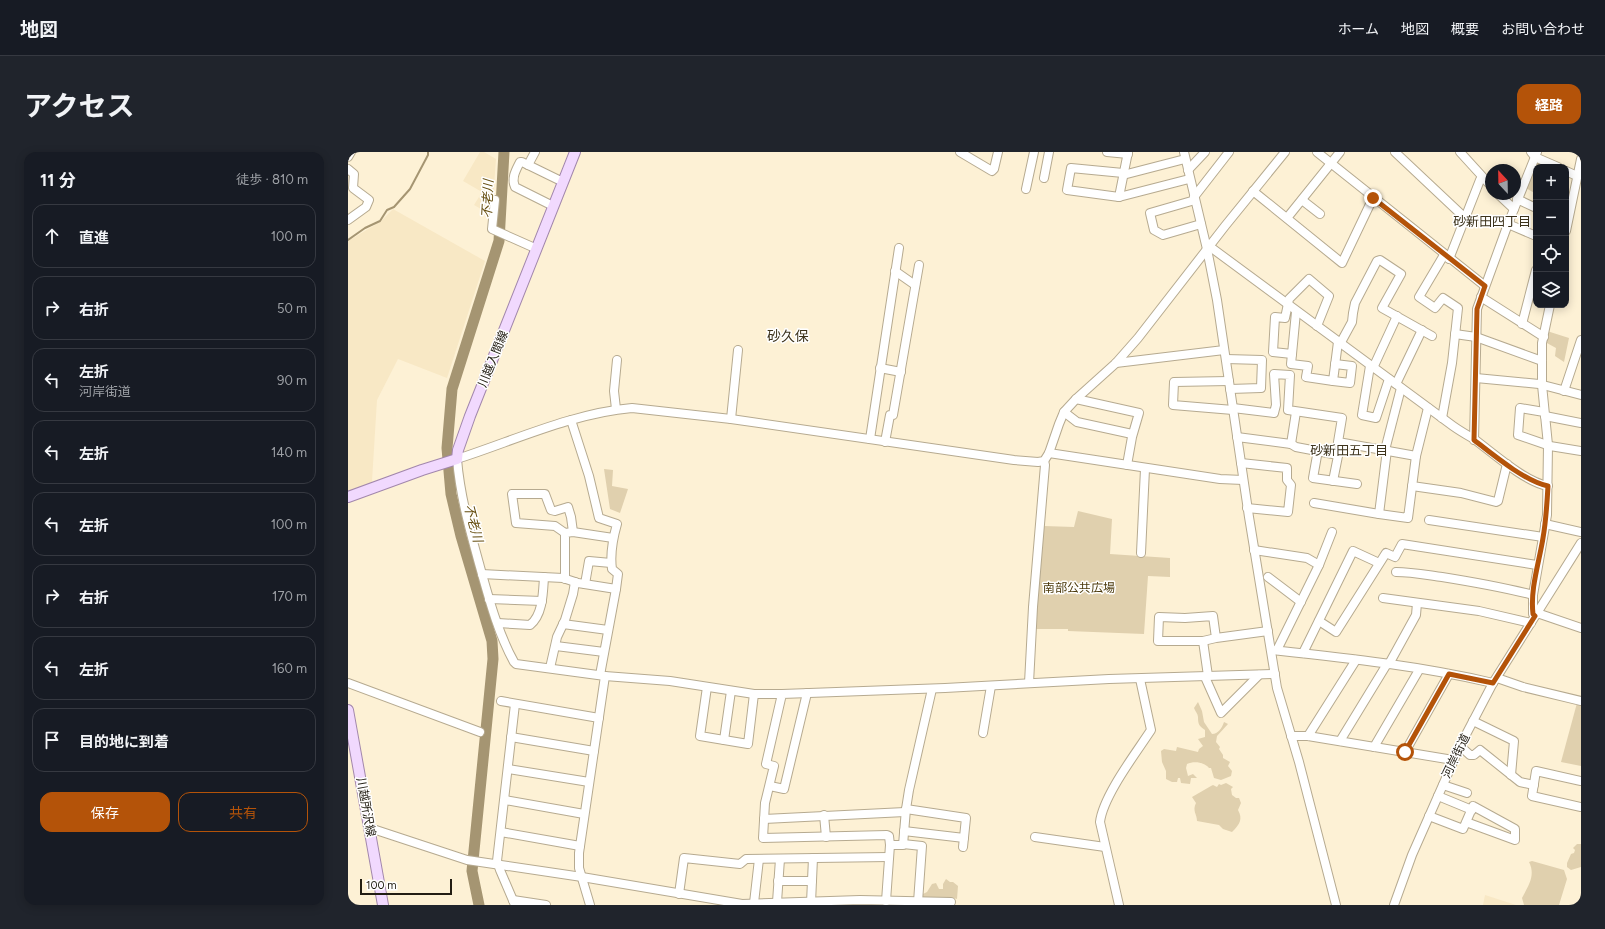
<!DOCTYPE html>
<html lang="ja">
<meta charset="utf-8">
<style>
body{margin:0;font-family:Figtree,"Noto Sans JP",sans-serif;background:#20242c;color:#f1f3f6}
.controls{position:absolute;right:12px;top:12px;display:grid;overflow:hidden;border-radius:8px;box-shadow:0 2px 10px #0003}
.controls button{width:36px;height:36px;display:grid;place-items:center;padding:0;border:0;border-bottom:1px solid #363941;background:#171b24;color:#f1f3f6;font:20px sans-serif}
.compass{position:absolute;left:1137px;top:12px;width:36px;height:36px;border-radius:50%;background:#171b24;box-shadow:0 2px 10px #0003;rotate:338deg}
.scale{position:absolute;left:12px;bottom:10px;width:92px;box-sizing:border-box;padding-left:4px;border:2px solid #221d13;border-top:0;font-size:11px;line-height:14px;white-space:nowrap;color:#221d13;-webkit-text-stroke:3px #fff;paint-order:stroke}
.stop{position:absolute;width:12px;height:12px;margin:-9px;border:3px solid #b45309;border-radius:50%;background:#fff}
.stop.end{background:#b45309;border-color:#fff;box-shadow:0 1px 4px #0008}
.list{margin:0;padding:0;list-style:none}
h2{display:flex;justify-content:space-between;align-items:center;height:52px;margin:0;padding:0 16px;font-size:17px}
h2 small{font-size:13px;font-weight:400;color:#9ea1a6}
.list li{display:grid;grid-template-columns:26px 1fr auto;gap:12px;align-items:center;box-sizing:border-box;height:64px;margin:0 8px 8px;padding:0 8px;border:1px solid #363941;border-radius:12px}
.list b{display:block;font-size:15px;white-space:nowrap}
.list p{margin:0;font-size:13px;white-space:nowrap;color:#9ea1a6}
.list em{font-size:13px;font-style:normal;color:#9ea1a6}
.actions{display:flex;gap:8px;padding:12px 16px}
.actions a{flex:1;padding:9px 0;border:1px solid #b45309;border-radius:12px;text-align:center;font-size:14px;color:#b45309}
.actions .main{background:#b45309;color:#fff}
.icon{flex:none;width:22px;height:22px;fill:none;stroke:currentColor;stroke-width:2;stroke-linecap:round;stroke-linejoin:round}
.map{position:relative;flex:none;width:1233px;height:753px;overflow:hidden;border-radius:12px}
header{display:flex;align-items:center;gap:24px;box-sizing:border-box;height:56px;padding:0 20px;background:#171b24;border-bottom:1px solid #363941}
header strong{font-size:19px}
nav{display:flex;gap:22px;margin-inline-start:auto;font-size:14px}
.intro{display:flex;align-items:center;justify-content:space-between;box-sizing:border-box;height:96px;padding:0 24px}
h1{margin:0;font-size:28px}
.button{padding:10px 18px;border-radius:12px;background:#b45309;color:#fff;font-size:14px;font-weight:700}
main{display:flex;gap:24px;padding:0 24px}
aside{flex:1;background:#171b24;border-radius:12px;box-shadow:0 2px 10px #0003}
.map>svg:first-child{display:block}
.built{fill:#f8e8c5}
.green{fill:#e0d0ae}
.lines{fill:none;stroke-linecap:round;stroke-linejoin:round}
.stream{stroke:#a59572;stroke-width:2}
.river{stroke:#a59572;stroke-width:11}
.minor-casing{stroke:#b6aa90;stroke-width:10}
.major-casing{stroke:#a287ac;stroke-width:12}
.minor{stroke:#fff;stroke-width:8}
.major{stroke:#f1d9fe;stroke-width:10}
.route{stroke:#b45309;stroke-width:5}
.labels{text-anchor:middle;stroke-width:3;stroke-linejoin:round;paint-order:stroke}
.street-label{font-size:12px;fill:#221d13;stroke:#fff}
.park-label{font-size:12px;fill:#4b390b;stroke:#fff}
.water-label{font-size:13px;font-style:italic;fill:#674f11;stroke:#fff}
.neighbourhood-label{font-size:13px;fill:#3d331c;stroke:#fff}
.quarter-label{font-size:14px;fill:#3d331c;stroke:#fff}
</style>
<header>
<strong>地図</strong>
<nav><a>ホーム</a><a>地図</a><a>概要</a><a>お問い合わせ</a></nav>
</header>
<div class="intro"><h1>アクセス</h1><a class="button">経路</a></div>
<main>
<aside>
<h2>11 分<small>徒歩 · 810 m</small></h2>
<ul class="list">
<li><svg class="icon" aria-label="ahead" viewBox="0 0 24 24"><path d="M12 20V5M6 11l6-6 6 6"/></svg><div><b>直進</b></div><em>100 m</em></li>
<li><svg class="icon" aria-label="right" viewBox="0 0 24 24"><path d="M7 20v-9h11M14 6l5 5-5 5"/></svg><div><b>右折</b></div><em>50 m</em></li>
<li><svg class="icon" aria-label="left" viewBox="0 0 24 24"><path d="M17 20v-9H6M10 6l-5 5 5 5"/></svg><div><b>左折</b><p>河岸街道</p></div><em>90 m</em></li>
<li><svg class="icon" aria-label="left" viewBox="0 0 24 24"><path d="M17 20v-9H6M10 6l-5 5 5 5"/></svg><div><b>左折</b></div><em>140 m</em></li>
<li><svg class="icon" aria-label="left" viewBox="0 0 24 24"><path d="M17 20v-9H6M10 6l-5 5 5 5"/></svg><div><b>左折</b></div><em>100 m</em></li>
<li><svg class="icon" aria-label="right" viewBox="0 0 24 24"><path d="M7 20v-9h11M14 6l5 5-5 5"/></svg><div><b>右折</b></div><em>170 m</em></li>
<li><svg class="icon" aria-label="left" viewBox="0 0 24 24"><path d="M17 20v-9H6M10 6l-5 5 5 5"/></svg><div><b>左折</b></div><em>160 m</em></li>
<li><svg class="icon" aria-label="arrive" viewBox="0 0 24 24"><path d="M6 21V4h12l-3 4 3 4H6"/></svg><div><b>目的地に到着</b></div></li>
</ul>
<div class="actions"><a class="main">保存</a><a>共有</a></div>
</aside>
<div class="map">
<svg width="1233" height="753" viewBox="0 0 1233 753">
<rect width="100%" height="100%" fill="#fdf1d5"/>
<g class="built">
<path d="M132 0H136L148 7 145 47 141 45 140 61 126 53 134 40 115 29Z"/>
<path d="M45 57 137 109 99 226 50 207 29 248 24 329 26 332 0 341V89L32 70Z"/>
<path d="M1137 743 1168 753H1135Z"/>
</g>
<g class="green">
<path d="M1189 9 1205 15H1188V42L1178 36Z"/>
<path d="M1199 179 1221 186 1216 210 1207 204 1208 196 1197 190Z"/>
<path d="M256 317 265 318 264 334 280 337 272 361 262 357Z"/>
<path d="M730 359 764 367 762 402 822 406V425L800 424 796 482 720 479V477H687L696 374 726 375Z"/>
<path d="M850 550 854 559 856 570 864 582C870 582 874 576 876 570L880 572 869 584 868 590 872 595 871 597 875 603V606L882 610 880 614 884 619 883 624 873 628 866 626 863 616H861C856 610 846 609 839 612L838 616 840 624 845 622 849 626H843L842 632 833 631 832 626H830L829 630H824L818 627V619L814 610 813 599 816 597 828 599 829 595 850 600 851 597 855 594 850 587 857 585V578C851 574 850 572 850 565 850 562 847 559 846 556Z"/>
<path d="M1229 551 1233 552V614L1213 610Z"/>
<path d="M878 631 885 635 883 637 884 643 888 646H891L893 651 890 658C895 667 892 672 884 680L875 677 871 673 849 669C849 662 844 659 848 651L844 645 863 634 865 633 869 635 871 632 873 633Z"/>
<path d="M1229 692H1233V715L1223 718 1219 715V711L1223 702 1226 701 1227 698 1225 696Z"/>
<path d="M1184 709 1216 718 1219 727 1211 753H1176L1174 746C1180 734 1188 724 1181 710Z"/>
<path d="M598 727 602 730H605L610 734 609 747 605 746 599 752 574 746 575 742 579 740 584 732 588 731 591 737H595V732Z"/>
</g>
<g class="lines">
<path class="stream" d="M0 88 17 76 32 69 39 58 46 55 62 37 80 3V0"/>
<path class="river" d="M131 753 124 719 145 507 144 489 113 384 103 342 99 296 104 237 151 89 156 0"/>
<g class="minor-casing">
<g id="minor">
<path d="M612 0 644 19 646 17 650 0"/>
<path d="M759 0 780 2"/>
<path d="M836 0 859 97 869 148 901 365 929 536 951 610 988 753"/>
<path d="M969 0 1137 134"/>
<path d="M1047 0 1116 65"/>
<path d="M1112 0 1143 34"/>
<path d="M1183 0 1187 5 1210 15"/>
<path d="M0 5 3 0"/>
<path d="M180 13 187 0"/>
<path d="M0 17 6 22 5 36 21 48 18 55 0 68"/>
<path d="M840 18 857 0"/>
<path d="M1218 19 1229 24"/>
<path d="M775 21 723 16 719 38 771 45 841 27"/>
<path d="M775 23 837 7"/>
<path d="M696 26 701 0"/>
<path d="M678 37 686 0"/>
<path d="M905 39 994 111 1025 46"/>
<path d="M1150 42 1166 57"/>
<path d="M771 45 780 0"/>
<path d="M846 45 881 0"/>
<path d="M1169 47 1188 56"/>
<path d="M147 48 144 77 189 97"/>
<path d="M847 48 802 61 806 78 815 83 853 72"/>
<path d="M954 48 972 62"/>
<path d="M205 54 167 35C163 26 168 18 172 10H174L215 30"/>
<path d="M939 66 992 0"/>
<path d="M1160 72 1188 84"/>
<path d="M1218 79 1233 7"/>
<path d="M861 94 1105 274C1112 279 1119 283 1126 287 1145 301 1177 330 1200 334"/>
<path d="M1101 107 1132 28 1134 25"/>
<path d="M547 119 567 133"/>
<path d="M1133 145 1196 185"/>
<path d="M948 160 944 202 925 200 927 165 937 166 941 147 961 127 981 144 969 174"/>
<path d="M1174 172 1188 118"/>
<path d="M1107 182 1128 185 1194 209"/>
<path d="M992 192 1004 170 1005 161 1007 151 1029 109 1032 108 1053 122 1034 156 1084 184"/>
<path d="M944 202 943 212 960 214 958 225 985 229 990 190"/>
<path d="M878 207 914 208 913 236 882 237"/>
<path d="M768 211 876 198"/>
<path d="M1022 214 1014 263 1028 266 1041 227"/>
<path d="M532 216 553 220"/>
<path d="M1025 216 1049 164"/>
<path d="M1128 226 1191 232 1233 243"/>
<path d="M881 229 826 230 825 253 885 258"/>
<path d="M985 229 1002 231 1004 214 987 212"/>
<path d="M1048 232 1074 178"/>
<path d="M1216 239 1233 188"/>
<path d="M728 247 791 261 784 285 779 313"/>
<path d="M885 256 926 261 928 253 926 222 942 223 940 258 994 266 990 290 1068 304"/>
<path d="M268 257 266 239 269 208"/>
<path d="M716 260 729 270 784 282"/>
<path d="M1196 260 1172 256 1170 283 1202 294 1233 299"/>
<path d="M1197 264 1233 271"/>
<path d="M1094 266 1104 211 1110 156 1095 146 1087 156 1071 145 1096 103"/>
<path d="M383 267 390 198"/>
<path d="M889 285 943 292 948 295 990 303"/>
<path d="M522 287 551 96"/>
<path d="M1126 288 1129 157 1160 72 1189 0"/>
<path d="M537 290 542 263H545L571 113"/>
<path d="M943 292 948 260"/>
<path d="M970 298 965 326 1009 332"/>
<path d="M1037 298 1053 236"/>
<path d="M701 301 872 327 895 328"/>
<path d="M893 311 939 316V328L943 333 940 360 899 356"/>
<path d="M985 329 991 299"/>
<path d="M1064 334 1113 341 1148 350 1150 349 1159 312"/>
<path d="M966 351 1031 362 1060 366 1068 304 1080 256"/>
<path d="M1031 362 1039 298"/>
<path d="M1081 368 1195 385"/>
<path d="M1197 372 1233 380"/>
<path d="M217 381 207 374 168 371 164 342H197L203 358 207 359 220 355 223 365 225 380"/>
<path d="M906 398 959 406 971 413 929 498"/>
<path d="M793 401 797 317"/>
<path d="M971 413 984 380"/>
<path d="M1048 420C1063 420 1079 423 1094 425 1125 430 1155 435 1185 443"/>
<path d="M134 422 215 426 230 431 268 437 270 422 264 417C262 403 265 386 269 372L251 366 241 324 223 268"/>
<path d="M920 425 953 450"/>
<path d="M217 427V381L225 380 265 386"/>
<path d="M237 432 241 409 263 411"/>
<path d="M1035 446 1131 459 1183 471"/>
<path d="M141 447 194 449"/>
<path d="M1189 461 1233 476"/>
<path d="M1187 464 1185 462V443L1199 363 1200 293 1194 233V191L1202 153"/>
<path d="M971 469 988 480 1038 401 1047 405 1054 392 1189 413"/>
<path d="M150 471 182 473C195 463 195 440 196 425"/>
<path d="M215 472 260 478"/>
<path d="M868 486 865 464 837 466 811 465 810 489H855L868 486 920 479"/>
<path d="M855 489 860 524"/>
<path d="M208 494 256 500"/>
<path d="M924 498C998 506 1073 514 1145 531"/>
<path d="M955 501 1005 399 1031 411"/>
<path d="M1041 512 1068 463 1069 451"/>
<path d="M202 516 209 485 217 468 225 442 227 430"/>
<path d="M252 523 268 437"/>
<path d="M257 524 322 529 406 542H434"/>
<path d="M857 525 873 561 911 523"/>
<path d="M1149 526 1175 535 1233 549"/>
<path d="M0 531 132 580"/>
<path d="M681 531 685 455 697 313 696 309"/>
<path d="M359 535 352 584 400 592 406 542"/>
<path d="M153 549 251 566"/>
<path d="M1125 569 1166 589 1163 623"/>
<path d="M635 581 643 534"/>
<path d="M943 584H960L1105 608"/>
<path d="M960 584 1008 508"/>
<path d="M163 585 246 599"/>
<path d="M376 588 383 539"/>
<path d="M992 589 1039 512"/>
<path d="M1112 594 1122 603H1126L1132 598 1172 630 1186 633"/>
<path d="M1026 595 1071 518"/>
<path d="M1057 600 1101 522"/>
<path d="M160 617 241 630"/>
<path d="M1233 629 1188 619 1184 644 1233 655"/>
<path d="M1095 633 1119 641"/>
<path d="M422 634 436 637 459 541"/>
<path d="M1090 644 1124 658"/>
<path d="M157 648 236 662"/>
<path d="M558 657 618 666 615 695"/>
<path d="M476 663 478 685"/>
<path d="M1081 664 1115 677 1125 654 1167 677V688L1118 670"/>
<path d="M416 667 557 660"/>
<path d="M22 677 28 678 119 708 234 725 394 752 512 748 603 750"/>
<path d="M556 679 616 686"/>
<path d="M153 680 232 694"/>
<path d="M687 685 757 695"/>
<path d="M555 692 574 694 570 750"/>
<path d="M542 693H555L558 657 561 638 584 537"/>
<path d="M430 729H464"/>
<path d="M331 742 336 706 392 712 398 707 541 705"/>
<path d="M165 748 198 753"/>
<path d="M538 749 542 693 541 684 539 683 415 686 417 651 426 614 418 612 434 542 597 536 761 527 927 522"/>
<path d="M429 750 432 707"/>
<path d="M406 751 411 707"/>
<path d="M463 751 465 706"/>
<path d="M167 753 152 718 149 709 167 552"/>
<path d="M242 753 231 716V701L257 524 168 512 166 510C150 481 141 447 132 415 122 379 112 344 109 307 165 289 225 261 284 256L383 267 666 308 690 310 696 309 701 301 711 272 716 260 728 247 768 211 790 186 877 74 937 0"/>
<path d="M771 753 752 670C755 644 788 601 803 578L792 527"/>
<path d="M1046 753 1064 703 1113 592 1145 531 1233 391"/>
</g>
</g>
<g class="major-casing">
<g id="major">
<path d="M0 345 74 318 109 307 110 298 122 264 227 0"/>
<path d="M0 558 35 753"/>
</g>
</g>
<use href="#minor" class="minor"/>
<use href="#major" class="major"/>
</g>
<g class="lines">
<path class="route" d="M1025 46 1137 134 1129 157 1126 288C1144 302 1178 330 1200 334 1199 352 1198 369 1195 386 1191 411 1182 437 1185 462L1187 464 1145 531 1101 522 1057 600"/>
</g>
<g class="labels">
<g class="street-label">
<text transform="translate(145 207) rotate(-68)" y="4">川越入間線</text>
<text transform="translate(1108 604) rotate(-64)" y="4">河岸街道</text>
<text transform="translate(18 655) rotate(80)" y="4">川越所沢線</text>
</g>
<g class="park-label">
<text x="731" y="440">南部公共広場</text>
</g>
<g class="water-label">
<text transform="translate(139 47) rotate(-87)" y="5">不老川</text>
<text transform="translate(126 371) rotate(75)" y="5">不老川</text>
</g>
<g class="neighbourhood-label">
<text x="1144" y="74">砂新田四丁目</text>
<text x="1001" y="303">砂新田五丁目</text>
</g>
<g class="quarter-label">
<text x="440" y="189">砂久保</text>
</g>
</g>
</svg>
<div class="controls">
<button>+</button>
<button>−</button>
<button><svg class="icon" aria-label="locate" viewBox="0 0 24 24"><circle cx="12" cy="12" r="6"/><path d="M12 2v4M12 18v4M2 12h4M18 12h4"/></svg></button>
<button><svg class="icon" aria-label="layers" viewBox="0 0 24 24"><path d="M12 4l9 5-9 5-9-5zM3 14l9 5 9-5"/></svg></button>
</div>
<svg class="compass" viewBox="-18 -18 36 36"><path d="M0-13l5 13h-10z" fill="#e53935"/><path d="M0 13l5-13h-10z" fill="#9ea1a6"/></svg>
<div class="scale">100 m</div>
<div class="stop" style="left:1057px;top:600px"></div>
<div class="stop end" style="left:1025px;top:46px"></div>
</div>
</main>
